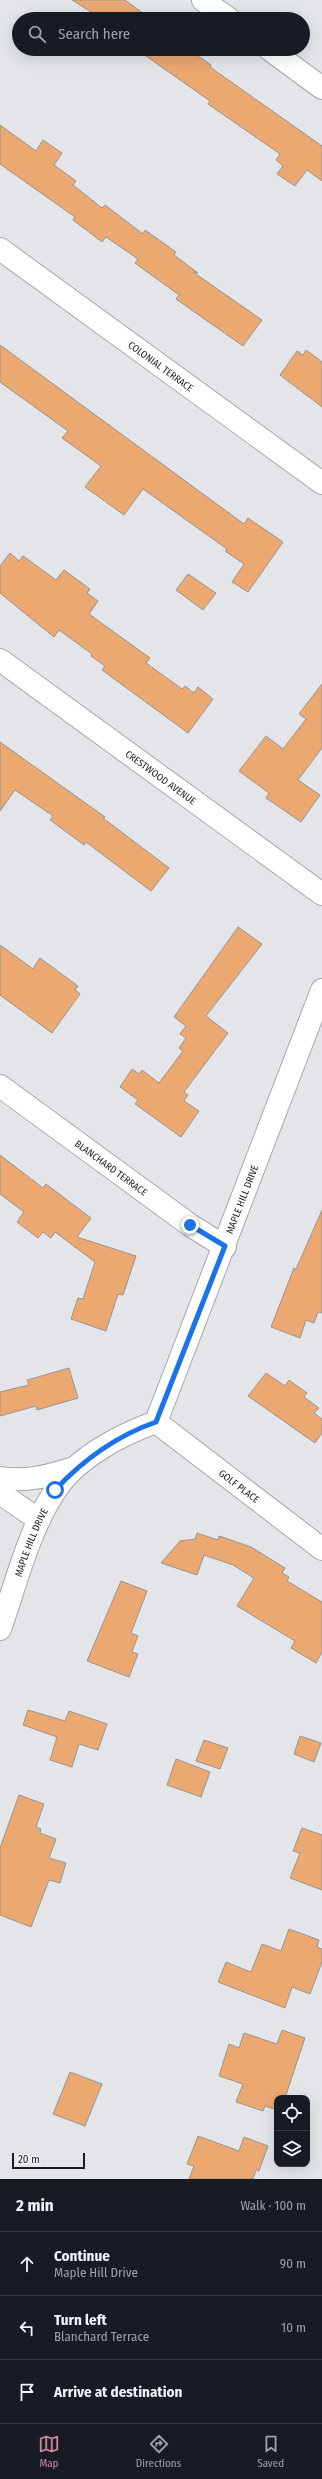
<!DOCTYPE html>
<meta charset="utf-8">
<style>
body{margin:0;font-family:"Fira Sans Condensed",sans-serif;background:#242831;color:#f1f3f6}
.controls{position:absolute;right:12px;bottom:12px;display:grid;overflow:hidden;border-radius:8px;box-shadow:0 4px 16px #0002}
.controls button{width:36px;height:36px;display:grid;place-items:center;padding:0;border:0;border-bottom:1px solid #363941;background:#171b24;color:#f1f3f6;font:20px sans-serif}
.scale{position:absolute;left:12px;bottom:10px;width:73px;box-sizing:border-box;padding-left:4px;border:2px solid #1c1c1d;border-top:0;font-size:11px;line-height:14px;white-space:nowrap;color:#1c1c1d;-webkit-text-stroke:3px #f1f2f5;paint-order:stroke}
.stop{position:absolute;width:12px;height:12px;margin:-9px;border:3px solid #1a73e8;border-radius:50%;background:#fff}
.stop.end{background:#1a73e8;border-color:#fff;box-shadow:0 1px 4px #0008}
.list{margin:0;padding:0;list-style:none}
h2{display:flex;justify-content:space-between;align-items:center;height:52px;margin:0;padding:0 16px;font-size:17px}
h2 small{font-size:13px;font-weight:400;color:#9ea1a6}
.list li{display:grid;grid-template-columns:26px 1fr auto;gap:12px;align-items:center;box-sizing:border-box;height:64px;padding:0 16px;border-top:1px solid #363941}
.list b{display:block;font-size:15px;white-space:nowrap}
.list p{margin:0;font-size:13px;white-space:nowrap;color:#9ea1a6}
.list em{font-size:13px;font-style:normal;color:#9ea1a6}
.icon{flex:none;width:22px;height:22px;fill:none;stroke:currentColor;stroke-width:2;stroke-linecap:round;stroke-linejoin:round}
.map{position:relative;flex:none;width:322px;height:2179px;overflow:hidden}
.search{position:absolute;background:#171b24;box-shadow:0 4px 16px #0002;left:12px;right:12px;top:12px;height:44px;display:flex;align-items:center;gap:10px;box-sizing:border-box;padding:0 14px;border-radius:22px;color:#9ea1a6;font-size:15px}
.sheet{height:244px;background:#171b24}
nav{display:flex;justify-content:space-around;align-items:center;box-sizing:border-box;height:56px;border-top:1px solid #363941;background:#171b24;font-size:11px;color:#9ea1a6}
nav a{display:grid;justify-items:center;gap:2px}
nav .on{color:#ce8897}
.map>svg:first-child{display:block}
.building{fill:#eba871;stroke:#989593}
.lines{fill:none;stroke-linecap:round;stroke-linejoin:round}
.minor-casing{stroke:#a7a8ab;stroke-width:24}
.minor{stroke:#fff;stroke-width:22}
.route{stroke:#1a73e8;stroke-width:5}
.labels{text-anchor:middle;stroke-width:3;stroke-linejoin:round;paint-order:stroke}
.street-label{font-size:10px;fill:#1c1c1d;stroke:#f1f2f5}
</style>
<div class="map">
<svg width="322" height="2179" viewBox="0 0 322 2179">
<rect width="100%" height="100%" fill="#e4e5e8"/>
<g class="building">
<path d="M72 0H125L151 19H98L99 17Z"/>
<path d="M136 49H188L211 65 210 67 322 146V181L307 170 295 186 277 174 283 166 276 160 280 154 208 104 210 101Z"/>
<path d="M0 125 36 151 43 140 62 153 54 165 76 181 73 185 102 208 105 205 143 234 145 230 176 252 174 255 198 273 193 272 262 320 243 346 176 299 179 295 135 263 138 259 106 237 102 242 73 220 75 217 0 164Z"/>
<path d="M0 345 244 524 248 518 283 542 248 592 232 582 244 564 225 551 227 549 143 489 124 515 85 487 101 466 62 438 68 431 0 382Z"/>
<path d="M306 350 322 362V407L280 375 297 351 303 355Z"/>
<path d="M10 553 19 561 23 556 56 580 64 570 90 589 87 593 98 601 89 614 150 658 146 663 182 689 185 686 194 693 198 687 213 699 188 733 102 670 105 666 91 656 92 654 59 630 54 637 0 593V566Z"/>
<path d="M188 574 216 593 203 610 176 590Z"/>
<path d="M322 684V748L298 780 320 795 301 822 266 798 269 793 239 771 266 736 283 749 306 719 299 714Z"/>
<path d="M0 742 105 817 103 818 169 868 151 891 86 842 84 845 50 820 53 816 15 790 0 811Z"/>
<path d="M238 927 262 944 206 1016 228 1033 184 1092 188 1095 184 1101 199 1111 181 1137 135 1104 138 1100 120 1087 132 1069 139 1074 142 1070 159 1083 183 1051 179 1048 186 1038 180 1034 186 1026 174 1017Z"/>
<path d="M0 945 33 969 40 958 78 986 75 990 80 994 52 1033 0 995Z"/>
<path d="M0 1155 43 1188 46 1184 91 1218 77 1237 136 1256 123 1295 118 1294 106 1331 71 1319 78 1298 83 1299 95 1262 55 1232 51 1238 43 1232 38 1238 17 1222 24 1212 0 1194Z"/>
<path d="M322 1210V1313L318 1312 314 1323 306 1320 300 1338 271 1327 294 1268 296 1269Z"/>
<path d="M69 1368 78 1398 37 1410 36 1406 0 1416V1392L29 1385 27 1380Z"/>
<path d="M266 1373 285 1386 289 1380 307 1393 304 1397 319 1408 314 1413 322 1419V1433L315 1443 248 1396Z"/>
<path d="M197 1533 218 1540 219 1536 251 1547 285 1568 282 1573 289 1577 287 1581 322 1602V1652L316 1663 291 1648 295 1641 237 1606 254 1578 233 1565 204 1555 197 1575 161 1563 180 1541 195 1539Z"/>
<path d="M121 1581 147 1591 131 1633 138 1636 132 1652 138 1654 129 1677 87 1661Z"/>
<path d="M28 1710 65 1721 69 1711 107 1724 98 1750 79 1744 72 1767 50 1760 57 1737 23 1725Z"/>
<path d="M300 1736 321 1743 314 1762 294 1754Z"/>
<path d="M204 1740 228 1748 220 1769 196 1761Z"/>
<path d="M176 1759 210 1772 201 1797 167 1785Z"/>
<path d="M19 1795 44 1804 36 1827 41 1829 40 1833 56 1839 49 1858 66 1863 60 1883 49 1880 31 1927 0 1915V1848Z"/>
<path d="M302 1828 322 1835V1890L290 1878 300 1853 293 1851Z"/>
<path d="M289 1929 319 1940 317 1947 322 1949V1962L310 1994 292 1987 285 2008 218 1982 226 1962 251 1972 262 1944 281 1951Z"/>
<path d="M282 2030 305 2038 285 2098H277V2110L265 2106 263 2111 236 2102 243 2084 219 2076 229 2044 239 2048 244 2033 277 2044Z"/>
<path d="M70 2072 102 2084 85 2126 53 2114Z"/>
<path d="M198 2136 239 2151 244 2137 268 2146 259 2171 256 2170 253 2179H189L194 2166 187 2164Z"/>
</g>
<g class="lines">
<g class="minor-casing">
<g id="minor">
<path d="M203 0 229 19"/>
<path d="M269 49 322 88"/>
<path id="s1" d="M0 249 322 483"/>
<path id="s2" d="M0 660 322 894"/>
<path id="s3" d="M0 1086 190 1225 225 1247"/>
<path id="s4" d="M156 1422 322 1549"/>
<path d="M0 1478C26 1482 50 1476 74 1468"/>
<path d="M0 1493 39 1520"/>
<path id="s5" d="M0 1629C16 1584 28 1532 55 1491 76 1458 120 1435 156 1422L322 990"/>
</g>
</g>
<use href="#minor" class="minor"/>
</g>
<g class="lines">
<path class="route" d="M55 1490C84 1459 116 1436 156 1422L225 1246 190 1225"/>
</g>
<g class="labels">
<g class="street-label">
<text dy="4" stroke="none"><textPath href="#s1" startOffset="199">COLONIAL TERRACE</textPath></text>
<text dy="4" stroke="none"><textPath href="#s2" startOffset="199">CRESTWOOD AVENUE</textPath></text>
<text dy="4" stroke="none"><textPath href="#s3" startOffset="138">BLANCHARD TERRACE</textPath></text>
<text dy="4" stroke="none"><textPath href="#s5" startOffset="512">MAPLE HILL DRIVE</textPath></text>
<text dy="4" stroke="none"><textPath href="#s4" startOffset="105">GOLF PLACE</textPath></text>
<text dy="4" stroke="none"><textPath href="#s5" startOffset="92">MAPLE HILL DRIVE</textPath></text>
</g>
</g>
</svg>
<div class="controls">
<button><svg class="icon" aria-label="locate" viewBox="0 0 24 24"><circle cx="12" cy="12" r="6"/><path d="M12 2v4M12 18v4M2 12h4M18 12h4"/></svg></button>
<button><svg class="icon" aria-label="layers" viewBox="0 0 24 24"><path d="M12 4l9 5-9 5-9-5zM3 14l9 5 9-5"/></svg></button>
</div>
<div class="scale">20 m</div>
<div class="stop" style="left:55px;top:1490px"></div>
<div class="stop end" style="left:190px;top:1225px"></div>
<div class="search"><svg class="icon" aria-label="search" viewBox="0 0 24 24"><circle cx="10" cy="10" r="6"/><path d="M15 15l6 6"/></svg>Search here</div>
</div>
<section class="sheet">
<h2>2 min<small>Walk · 100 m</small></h2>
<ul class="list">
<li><svg class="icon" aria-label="ahead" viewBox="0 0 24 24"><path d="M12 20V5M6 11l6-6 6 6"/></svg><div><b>Continue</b><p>Maple Hill Drive</p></div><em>90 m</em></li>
<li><svg class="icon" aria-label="left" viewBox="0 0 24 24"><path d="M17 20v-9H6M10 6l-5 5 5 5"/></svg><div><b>Turn left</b><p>Blanchard Terrace</p></div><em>10 m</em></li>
<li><svg class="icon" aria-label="arrive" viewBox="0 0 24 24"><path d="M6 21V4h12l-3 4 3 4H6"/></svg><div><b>Arrive at destination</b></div></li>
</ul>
</section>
<nav>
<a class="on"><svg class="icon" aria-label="map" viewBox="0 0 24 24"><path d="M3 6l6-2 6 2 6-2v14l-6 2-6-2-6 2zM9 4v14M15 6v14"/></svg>Map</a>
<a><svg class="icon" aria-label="directions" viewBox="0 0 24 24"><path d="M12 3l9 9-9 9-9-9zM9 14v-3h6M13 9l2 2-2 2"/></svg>Directions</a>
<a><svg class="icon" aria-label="saved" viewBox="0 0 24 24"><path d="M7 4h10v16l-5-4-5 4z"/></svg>Saved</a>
</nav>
